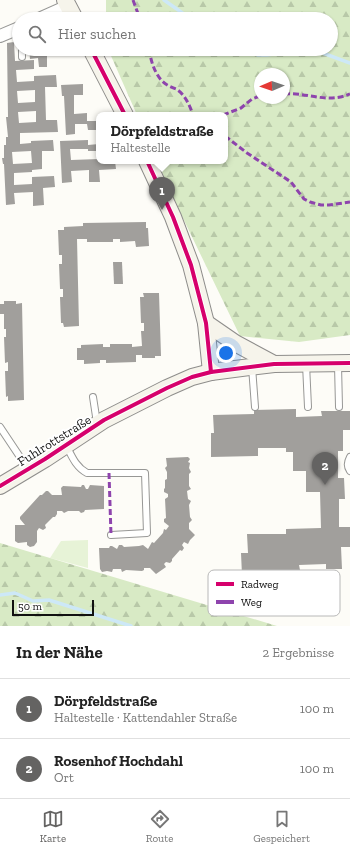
<!DOCTYPE html>
<html lang="de">
<meta charset="utf-8">
<style>
body{margin:0;font-family:"Zilla Slab",serif;background:#f6f6f6;color:#222}
.compass{position:absolute;left:254px;top:68px;width:36px;height:36px;border-radius:50%;background:#fff;box-shadow:0 1px 3px #0004;rotate:268deg}
.scale{position:absolute;left:12px;bottom:10px;width:82px;box-sizing:border-box;padding-left:4px;border:2px solid #111;border-top:0;font-size:11px;line-height:14px;white-space:nowrap;color:#111;-webkit-text-stroke:3px #fff;paint-order:stroke}
.you{position:absolute;left:226px;top:353px;width:14px;height:14px;margin:-10px;border:3px solid #fff;border-radius:50%;background:#1a73e8;box-shadow:0 0 0 6px #1a73e833}
.badge{display:grid;place-items:center;width:26px;height:26px;border-radius:50%;background:#646362;color:#fff;font-size:13px;font-weight:700}
.pin{position:absolute;translate:-50% -33px;filter:drop-shadow(0 1px 2px #0008)}
.pin::after{content:'';position:absolute;top:21px;width:14px;height:12px;background:inherit;clip-path:polygon(0 0,100% 0,50% 100%)}
.popup{position:absolute;left:96px;top:112px;width:132px;height:52px;box-sizing:border-box;display:grid;place-content:center;border-radius:8px;background:#fff;filter:drop-shadow(0 1px 3px #0005);font-size:13px;white-space:nowrap;color:#767676}
.popup b{font-size:15px;color:#222}
.popup::after{content:'';position:absolute;left:50%;top:100%;margin-left:-8px;border:8px solid transparent;border-top-color:#fff}
.list{margin:0;padding:0;list-style:none}
h2{display:flex;justify-content:space-between;align-items:center;height:52px;margin:0;padding:0 16px;font-size:17px}
h2 small{font-size:13px;font-weight:400;color:#767676}
.list li{display:grid;grid-template-columns:26px 1fr auto;gap:12px;align-items:center;box-sizing:border-box;height:60px;padding:0 16px;border-top:1px solid #e0e0e0}
.list b{display:block;font-size:15px;white-space:nowrap}
.list p{margin:0;font-size:13px;white-space:nowrap;color:#767676}
.list em{font-size:13px;font-style:normal;color:#767676}
.icon{flex:none;width:22px;height:22px;fill:none;stroke:currentColor;stroke-width:2;stroke-linecap:round;stroke-linejoin:round}
.map{position:relative;flex:none;width:350px;height:626px;overflow:hidden}
.search{position:absolute;background:#fff;box-shadow:0 1px 3px #0004;left:12px;right:12px;top:12px;height:44px;display:flex;align-items:center;gap:10px;box-sizing:border-box;padding:0 14px;border-radius:22px;color:#767676;font-size:15px}
.sheet{height:172px;background:#fff}
nav{display:flex;justify-content:space-around;align-items:center;box-sizing:border-box;height:56px;border-top:1px solid #e0e0e0;background:#fff;font-size:11px;color:#767676}
nav a{display:grid;justify-items:center;gap:2px}
nav .on{color:#646362}
.map>svg:first-child{display:block}
.grass{fill:#e7f3d7}
.forest{fill:url(#forest-firs);fill-rule:evenodd}
.lines{fill:none;stroke-linecap:round;stroke-linejoin:round}
.stream{stroke:#cde8f7;stroke-width:3.5}
.building{fill:#a19f9c;fill-rule:evenodd}
.lane-casing{stroke:#979795;stroke-width:8}
.street-casing{stroke:#979795;stroke-width:14}
.secondary-casing{stroke:#8e8d8b;stroke-width:18}
.lane{stroke:#fffffe;stroke-width:6}
.street{stroke:#fffffe;stroke-width:12}
.secondary{stroke:#f6f4eb;stroke-width:16}
.quiet{stroke:#8e44ad;stroke-width:3;stroke-dasharray:6 3;stroke-linecap:butt}
.cycleway-casing{stroke:#fff;stroke-width:6}
.cycleway{stroke:#d6006c;stroke-width:4}
.labels{text-anchor:middle;stroke-width:4;stroke-linejoin:round;paint-order:stroke}
.street-label{font-size:13px;fill:#111;stroke:#fff}
.key{fill:#fff;stroke:#b8b8b8;stroke-width:1}
.key-label{font-size:11px;fill:#111}
</style>
<div class="map">
<svg width="350" height="626" viewBox="0 0 350 626">
<defs>
<pattern id="forest-firs" width="22" height="20" patternUnits="userSpaceOnUse"><rect width="22" height="20" fill="#d8eac5"/><path d="M5 1l3.5 6h-7zM16 11l3.5 6h-7z" fill="#b8c8a8"/></pattern>
</defs>
<rect width="100%" height="100%" fill="#fdfcf7"/>
<path class="grass" d="M88 540V568L50 558 61 541Z"/>
<g class="forest">
<path d="M106 0H350V335L299 342 240 336 179 210 157 161H225V115H137L108 49H331V19H106ZM260 74H284V98H260Z"/>
<path d="M0 543 277 626H0Z"/>
</g>
<g class="lines">
<g class="stream">
<path d="M164 0 191 19"/>
<path d="M242 49 258 55H267L305 49 320 52 350 63"/>
<path d="M0 595 15 593 33 601 49 600 131 626"/>
</g>
</g>
<g class="building">
<path d="M14 42 15 61 34 60V69L16 70 17 82 34 81V76L56 75 57 87H45L46 120H57L58 132 20 133V144L31 143V141L53 140 54 151H42V169L32 170V172L14 173V185L32 184V177L54 176 55 187 43 188 44 205 33 206V192L14 193 15 204 6 205 4 164H3L2 158H4V145H6V137H8L6 117H8L7 43ZM35 90V102L18 103 17 91ZM36 111V122L19 123 18 112ZM31 151 32 163 13 164 12 152Z"/>
<path d="M29 49H47V67H39L38 58 30 59Z"/>
<path d="M83 84V95H74V114L87 113V121H99V130H88L87 124H75V134L66 135 64 96H62L61 85Z"/>
<path d="M88 140V145L99 144V151H88V149H70L71 160 99 159V161H115L116 169 99 170 100 182H89V170L71 171 72 182 62 183 60 141Z"/>
<path d="M146 222V228H148L149 246 136 247 135 241 120 242V239H113V242H87V239H77L79 326 64 327 63 323H61L60 297H63V289H60L59 264H62V255H59L58 230H64V227L83 226V223Z"/>
<path d="M113 262H122L123 284H114Z"/>
<path d="M143 293H159L161 356H155V358H142V355H136V362L106 363V360H100V363L84 364V360H77V348H81V345L103 344V347H110V344H132V347L142 346 141 331H144V323H141L140 297H144Z"/>
<path d="M4 301H16V304L22 303 24 400 8 401V396L6 397 5 371H8V362L5 363 4 337H6V329H4V314H0V304H4Z"/>
<path d="M296 409V417L322 416 321 411H350V430H343V451H338V478H344L345 499H339V527H350V547H341L342 569H326V564L299 565 300 570H293V574L242 575 241 553H248L247 534H286V529L321 528 320 492H306V471H293V452H286V448H258V456L211 457V433H214L213 415 254 414V410Z"/>
<path d="M188 457 190 459 188 462 190 463 189 468 191 472 189 474V486L191 489 187 491 188 499 191 501 189 505 190 517 192 520 189 523V529L195 535 190 540 188 544 184 542 182 545 184 548 182 551 180 550 172 559V561L170 563 166 562 164 564 166 567 156 574 150 568H144V570L142 571 126 570 122 572 121 569H113L112 572 107 571 102 572 100 569 99 548H109L110 546H112L117 549 119 545H122L124 547 139 546 143 545 148 549 152 542 154 543 163 533 164 529 166 530 169 526 164 522V519L166 518 165 499 168 497V494L164 492V489L165 488V480L167 479V472L165 468 167 466 166 458Z"/>
<path d="M82 485H84L86 489H88L90 485 104 486V509L85 510 84 512 81 513 79 511H68L64 513 62 511H57V514L55 517H53L45 525 46 528 43 530 39 528 37 531V542L34 546 30 547 27 545V542L18 543 15 541V525H25L20 519V517L40 495H42L46 491H48L52 495H62L61 488 63 486 81 487Z"/>
</g>
<g class="lines">
<g class="lane-casing">
<g id="lane">
<path d="M22 49V57"/>
<path d="M306 364 308 407"/>
<path d="M338 365 339 407"/>
<path d="M252 367 255 407"/>
<path d="M93 397 97 423"/>
<path d="M0 427 28 469"/>
<path d="M66 445C72 457 76 467 87 473H145L147 533 111 535"/>
<path d="M350 457C347 463 347 466 350 471"/>
</g>
</g>
<g class="street-casing">
<g id="street">
<path d="M39 19 68 6"/>
<path d="M0 36 19 28"/>
</g>
</g>
<g class="secondary-casing">
<g id="secondary">
<path d="M65 0 75 19"/>
<path d="M91 49 125 115"/>
<path d="M147 161 173 217 191 265 206 323 211 372"/>
<path d="M206 323 235 343 274 364"/>
<path d="M0 486 45 459 104 420 167 388 192 377 211 372 274 364 350 363"/>
</g>
</g>
<use href="#lane" class="lane"/>
<use href="#street" class="street"/>
<use href="#secondary" class="secondary"/>
<g class="quiet">
<path d="M133 0 140 19"/>
<path d="M149 49C151 61 154 72 162 81 166 85 171 87 176 89 185 94 190 106 193 115"/>
<path d="M284 94C308 92 326 104 350 94"/>
<path d="M223 115 241 108 252 99 260 96"/>
<path d="M225 136 247 153 291 182 304 199 310 202 321 205H329L350 202"/>
<path d="M109 473 111 535"/>
</g>
<g class="cycleway-casing">
<g id="cycleway">
<path d="M91 49 125 115"/>
<path d="M147 161 173 217 191 265 206 323 211 372"/>
<path d="M0 486 45 459 104 420 167 388 192 377 211 372 274 364 350 363"/>
</g>
</g>
<use href="#cycleway" class="cycleway"/>
</g>
<g class="labels">
<g class="street-label">
<text transform="translate(54 440) rotate(-32)" y="5">Fuhlrottstraße</text>
</g>
</g>
<rect x="208" y="570" width="132" height="46" rx="6" class="key"/>
<rect x="216" y="582" width="18" height="4" fill="#d6006c"/>
<rect x="216" y="600" width="18" height="4" fill="#8e44ad"/>
<g class="key-label">
<text x="241" y="588">Radweg</text>
<text x="241" y="606">Weg</text>
</g>
</svg>
<svg class="compass" viewBox="-18 -18 36 36"><path d="M0-13l5 13h-10z" fill="#e53935"/><path d="M0 13l5-13h-10z" fill="#767676"/></svg>
<div class="scale">50 m</div>
<div class="you"></div>
<div class="pin badge" style="left:162px;top:210px">1</div>
<div class="popup"><b>Dörpfeldstraße</b>Haltestelle</div>
<div class="pin badge" style="left:325px;top:485px">2</div>
<div class="search"><svg class="icon" aria-label="search" viewBox="0 0 24 24"><circle cx="10" cy="10" r="6"/><path d="M15 15l6 6"/></svg>Hier suchen</div>
</div>
<section class="sheet">
<h2>In der Nähe<small>2 Ergebnisse</small></h2>
<ul class="list">
<li><span class="badge">1</span><div><b>Dörpfeldstraße</b><p>Haltestelle · Kattendahler Straße</p></div><em>100 m</em></li>
<li><span class="badge">2</span><div><b>Rosenhof Hochdahl</b><p>Ort</p></div><em>100 m</em></li>
</ul>
</section>
<nav>
<a class="on"><svg class="icon" aria-label="map" viewBox="0 0 24 24"><path d="M3 6l6-2 6 2 6-2v14l-6 2-6-2-6 2zM9 4v14M15 6v14"/></svg>Karte</a>
<a><svg class="icon" aria-label="directions" viewBox="0 0 24 24"><path d="M12 3l9 9-9 9-9-9zM9 14v-3h6M13 9l2 2-2 2"/></svg>Route</a>
<a><svg class="icon" aria-label="saved" viewBox="0 0 24 24"><path d="M7 4h10v16l-5-4-5 4z"/></svg>Gespeichert</a>
</nav>
